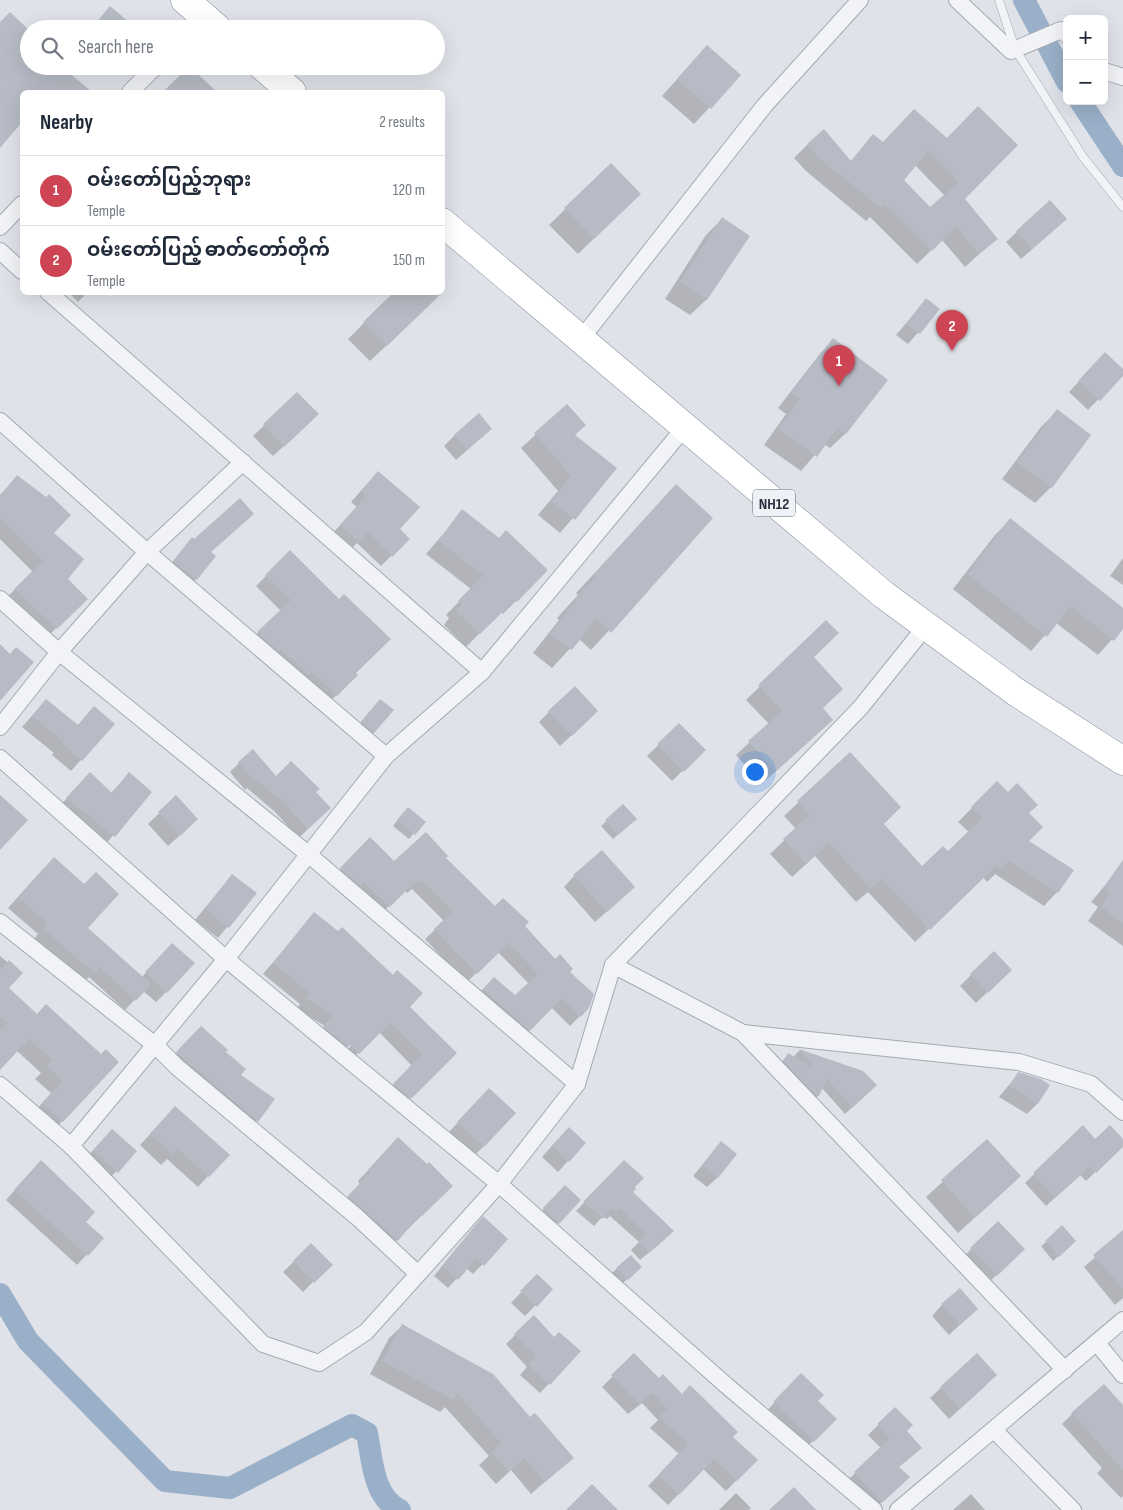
<!DOCTYPE html>
<meta charset="utf-8">
<style>
body{margin:0;font-family:"Sofia Sans Condensed","Noto Sans Myanmar",sans-serif;background:#f2f2f3;color:#1f2937}
.controls{position:absolute;right:15px;top:15px;display:grid;overflow:hidden;border-radius:8px;box-shadow:0 5px 20px #0002}
.controls button{width:45px;height:45px;display:grid;place-items:center;padding:0;border:0;border-bottom:1px solid #e0e1e3;background:#fff;color:#1f2937;font:25px sans-serif}
.you{position:absolute;left:754px;top:771px;width:18px;height:18px;margin:-12px;border:4px solid #fff;border-radius:50%;background:#1a73e8;box-shadow:0 0 0 8px #1a73e833}
.badge{display:grid;place-items:center;width:32px;height:32px;border-radius:50%;background:#cd4455;color:#fff;font-size:16px;font-weight:700}
.pin{position:absolute;translate:-50% -41px;filter:drop-shadow(0 1px 2px #0008)}
.pin::after{content:'';position:absolute;top:26px;width:18px;height:15px;background:inherit;clip-path:polygon(0 0,100% 0,50% 100%)}
.list{margin:0;padding:0;list-style:none}
h2{display:flex;justify-content:space-between;align-items:center;height:65px;margin:0;padding:0 20px;font-size:21px}
h2 small{font-size:16px;font-weight:400;color:#747a83}
.list li{display:grid;grid-template-columns:32px 1fr auto;gap:15px;align-items:center;box-sizing:border-box;height:70px;padding:0 20px;border-top:1px solid #e0e1e3}
.list b{display:block;font-size:19px;white-space:nowrap}
.list p{margin:0;font-size:16px;white-space:nowrap;color:#747a83}
.list em{font-size:16px;font-style:normal;color:#747a83}
.icon{flex:none;width:28px;height:28px;fill:none;stroke:currentColor;stroke-width:2;stroke-linecap:round;stroke-linejoin:round}
.map{position:relative;flex:none;width:1123px;height:1510px;overflow:hidden}
.search{position:absolute;background:#fff;box-shadow:0 5px 20px #0002;left:20px;top:20px;width:425px;height:55px;display:flex;align-items:center;gap:12px;box-sizing:border-box;padding:0 18px;border-radius:28px;color:#747a83;font-size:19px}
.panel{position:absolute;background:#fff;box-shadow:0 5px 20px #0002;left:20px;top:90px;width:425px;height:205px;border-radius:8px}
.map>svg:first-child{display:block}
.shadow{fill:#0003;fill-rule:evenodd}
.lines{fill:none;stroke-linecap:round;stroke-linejoin:round}
.canal{stroke:#9aafc8;stroke-width:22}
.building{fill:#b6bbc5;fill-rule:evenodd}
.service-casing{stroke:#a4a9b2;stroke-width:9}
.minor-casing{stroke:#a4a9b2;stroke-width:18}
.trunk-casing{stroke:#868f9f;stroke-width:29}
.service{stroke:#f2f3f7;stroke-width:8}
.minor{stroke:#f2f3f7;stroke-width:16}
.trunk{stroke:#fff;stroke-width:28}
.labels{text-anchor:middle;stroke-width:5;stroke-linejoin:round;paint-order:stroke}
.shield{fill:#eef1f6;stroke:#636a76;stroke-width:1}
.shield-label{font-size:16px;font-weight:bold;fill:#28303f}
</style>
<div class="map">
<svg width="1123" height="1510" viewBox="0 0 1123 1510">
<rect width="100%" height="100%" fill="#dfe2e8"/>
<g class="shadow">
<path d="M0 24 29 66 81 86 76 92H22V120L0 146Z"/>
<path d="M707 46 740 75 694 124 662 96Z"/>
<path d="M88 66H107L98 75Z"/>
<path d="M189 68 215 92H165Z"/>
<path d="M978 108 963 199 996 239 965 267 942 240 917 264 870 217 866 221 806 171 794 158 808 144 850 162 873 136 882 144 947 140ZM915 165 945 196 930 208 902 180Z"/>
<path d="M611 164 640 194 578 254 549 225Z"/>
<path d="M1050 202 1054 230 1021 259 1006 242Z"/>
<path d="M722 219 748 236 706 300 690 315 665 299 706 235Z"/>
<path d="M68 292H88L78 302Z"/>
<path d="M926 300 938 310 908 344 896 335Z"/>
<path d="M424 310 370 361 348 339 364 323Z"/>
<path d="M833 340 886 381 845 434 830 448 824 444 801 471 764 445 786 414 778 408 819 355Z"/>
<path d="M1095 364 1123 371V374L1088 410 1069 392Z"/>
<path d="M297 394 307 425 273 456 253 436Z"/>
<path d="M567 406 574 436 615 469 560 533 538 515 558 491 521 448Z"/>
<path d="M1057 411 1090 436 1051 487 1035 503 1002 479 1041 427Z"/>
<path d="M491 429 456 460 444 446 455 435Z"/>
<path d="M18 476 52 533 66 579 86 599 45 639 4 600 33 572 0 539V495Z"/>
<path d="M368 483 399 529 408 539 381 566 357 543 348 552 330 536 357 507 351 502Z"/>
<path d="M676 486 712 518 591 650 579 639 552 668 533 653 559 620 557 618 578 595 576 593Z"/>
<path d="M463 511 499 539 546 570 503 614 501 612 466 647 444 625 449 618 446 615 471 589 426 554Z"/>
<path d="M1010 520 1123 609V627L1098 655 1056 623 1031 651 953 589 995 535Z"/>
<path d="M192 539 210 553 196 579 186 590 164 572Z"/>
<path d="M290 552 356 675 326 706 247 643 281 611 256 586Z"/>
<path d="M1123 558V585L1110 576Z"/>
<path d="M826 621 812 657 822 708 818 733 762 784 736 755 769 724 746 700Z"/>
<path d="M46 700 77 726 94 708 113 724 71 771 52 755 54 753 22 727Z"/>
<path d="M370 711 374 732 363 743 352 733Z"/>
<path d="M549 712 586 722 560 746 539 722Z"/>
<path d="M679 725 704 750 672 781 647 756Z"/>
<path d="M850 754 882 824 922 868 948 853 969 832 958 822 997 783 1027 813 1028 841 1057 892 1044 906 995 874 987 882 983 877 915 942 868 892 856 902 815 856 792 877 770 854 796 829 784 816Z"/>
<path d="M239 763 315 792 320 817 299 838 274 811 247 788 245 790 230 772Z"/>
<path d="M129 774 151 792 103 847 57 809 80 784 111 793Z"/>
<path d="M176 797 186 830 168 846 148 824Z"/>
<path d="M623 806 630 824 613 839 601 826Z"/>
<path d="M403 813 424 822 409 839 393 826Z"/>
<path d="M370 839 394 863 444 858 495 908 523 926 568 972 588 1008 570 1026 551 1007 520 1040 474 1000 484 988 515 997 529 984 498 952 466 983 425 939 444 921 412 889 407 893 405 890 379 916 331 879Z"/>
<path d="M44 868 86 928 142 977 162 955 166 992 156 1002 143 991 125 1010 89 977 84 982 34 939 38 934 8 908Z"/>
<path d="M1117 871 1123 873V946L1088 921 1098 907 1091 902Z"/>
<path d="M232 875 255 893 218 938 195 920Z"/>
<path d="M574 876 623 897 595 922 564 887Z"/>
<path d="M314 914 393 976 409 1007 455 1053 400 1108 384 1095 412 1066 379 1032 348 1063 341 1056 356 1041 354 1039 337 1056 314 1037 325 1026 297 1009 300 1004 263 974Z"/>
<path d="M994 952 1000 980 976 1003 960 986Z"/>
<path d="M0 956 21 973 7 988 37 1016 101 1055 117 1062 50 1134 31 1116 51 1093 35 1079 41 1073 16 1050 0 1068Z"/>
<path d="M190 1038 224 1052 239 1075 257 1121 247 1131 167 1064Z"/>
<path d="M800 1050 863 1072 869 1092 845 1114 822 1088 818 1096 811 1103 777 1068 788 1055 793 1057Z"/>
<path d="M1018 1074 1048 1085 1037 1104 1027 1114 999 1097Z"/>
<path d="M479 1100 484 1146 473 1157 448 1133Z"/>
<path d="M165 1118 208 1176 198 1187 167 1159 161 1165 140 1145Z"/>
<path d="M1083 1127 1095 1141H1123V1145L1086 1181 1080 1175 1046 1206 1025 1183Z"/>
<path d="M558 1139 568 1161 558 1172 542 1157Z"/>
<path d="M102 1141 135 1152 106 1182 83 1161Z"/>
<path d="M987 1141 1003 1192 958 1233 926 1197Z"/>
<path d="M721 1143 718 1177 707 1187 693 1176Z"/>
<path d="M388 1149 451 1186 386 1251 338 1207 360 1184 358 1181Z"/>
<path d="M41 1161 84 1222 102 1238 77 1265 6 1200Z"/>
<path d="M624 1161 633 1187 632 1192 665 1239 640 1260 631 1250 639 1242 610 1216 607 1219 603 1216 594 1226 576 1211Z"/>
<path d="M565 1187 558 1223 547 1233 533 1220Z"/>
<path d="M998 1223 1023 1249 986 1285 961 1259Z"/>
<path d="M474 1227 507 1239 473 1274 466 1268 448 1288 434 1276Z"/>
<path d="M1123 1233V1298L1115 1305 1084 1267Z"/>
<path d="M1046 1242 1070 1246 1053 1261 1041 1246Z"/>
<path d="M311 1245 331 1264 303 1292 283 1272Z"/>
<path d="M631 1256 640 1267 622 1284 612 1273Z"/>
<path d="M527 1286 551 1289 525 1316 511 1303Z"/>
<path d="M942 1305 966 1319 949 1335 932 1316Z"/>
<path d="M534 1317 554 1338 579 1352 540 1393 520 1375 527 1367 506 1344Z"/>
<path d="M402 1326 530 1419 572 1458 531 1494 511 1470 496 1484 479 1465 489 1456 445 1407 440 1412 370 1374 389 1338Z"/>
<path d="M634 1355 659 1379 682 1395 756 1460 726 1491 703 1469 668 1505 648 1486 679 1454 650 1428 658 1420 642 1403 628 1414 602 1387Z"/>
<path d="M977 1355 985 1386 949 1419 930 1398Z"/>
<path d="M791 1385 817 1401 835 1419 802 1452 764 1414Z"/>
<path d="M895 1409 905 1431 898 1467 908 1477 874 1510 845 1483 881 1448 868 1435Z"/>
<path d="M1072 1414H1123V1496L1121 1498 1097 1473 1102 1468 1062 1424Z"/>
<path d="M736 1493 751 1508 749 1510H719Z"/>
<path d="M971 1494 985 1510H953Z"/>
</g>
<g class="lines">
<g class="canal">
<path d="M1024 0 1067 82"/>
<path d="M1080 101 1123 166"/>
<path d="M0 1294 28 1341 165 1481 230 1488 352 1425 367 1433C372 1458 373 1498 400 1510"/>
</g>
</g>
<g class="building">
<path d="M110 6 137 29H91Z"/>
<path d="M10 12 29 30V66H61L92 92H22V122L0 148V22Z"/>
<path d="M707 45 741 75 711 109 677 79Z"/>
<path d="M189 66 217 92H163Z"/>
<path d="M978 106 1018 145 965 199 998 239 979 254 956 227 932 251 885 204 881 208 819 158 807 144 824 129 851 161 873 134 883 142 914 109 947 138ZM928 151 959 182 930 207 904 180Z"/>
<path d="M611 163 641 194 594 239 564 208Z"/>
<path d="M1050 200 1067 219 1032 249 1016 231Z"/>
<path d="M722 217 750 236 707 300 680 282Z"/>
<path d="M394 292H443L387 346 363 322Z"/>
<path d="M926 298 940 309 920 334 906 324Z"/>
<path d="M833 338 888 380 846 434 837 428 817 457 778 429 800 399 791 392Z"/>
<path d="M1105 352 1123 369V376L1100 401 1078 381Z"/>
<path d="M297 392 319 414 284 447 263 424Z"/>
<path d="M567 404 586 425 575 435 617 468 575 520 551 501 571 476 534 433Z"/>
<path d="M1057 409 1091 435 1052 488 1017 462Z"/>
<path d="M479 413 492 429 467 450 454 435Z"/>
<path d="M378 471 420 507 400 529 410 539 392 557 368 532 359 542 340 525 366 496 361 491Z"/>
<path d="M17 475 46 497 49 494 71 515 54 533 84 559 68 579 88 599 57 629 14 589 43 561 0 518V496Z"/>
<path d="M676 484 713 518 611 633 596 619 572 650 550 634 576 601 575 599 596 576 594 574Z"/>
<path d="M240 498 254 514 211 552 216 556 197 580 173 561 192 537 194 539Z"/>
<path d="M462 509 499 538 506 530 548 570 517 602 515 600 480 634 456 611 462 604 458 601 483 575 438 541Z"/>
<path d="M1010 518 1123 608V629L1114 641 1070 606 1047 637 967 574Z"/>
<path d="M290 550 339 599 344 594 391 639 356 673 358 675 337 696 312 672 309 675 281 650 279 652 257 632 291 600 265 575Z"/>
<path d="M826 620 839 633 814 657 843 689 823 708 833 720 776 771 748 741 782 711 758 685Z"/>
<path d="M0 644 10 654 16 647 34 662 0 701Z"/>
<path d="M575 686 598 711 572 736 548 711Z"/>
<path d="M46 699 78 725 94 706 115 724 82 761 62 744 64 742 32 716Z"/>
<path d="M380 699 394 710 374 733 361 722Z"/>
<path d="M679 723 706 750 684 772 657 744Z"/>
<path d="M253 749 276 776 291 761 320 789 316 792 331 808 308 829 283 802 257 780 255 782 238 762Z"/>
<path d="M850 752 901 807 884 824 922 866 943 846 948 851 982 818 971 807 997 781 1008 792 1017 783 1038 805 1029 813 1043 827 1029 841 1074 870 1058 893 1010 861 1001 869 997 865 930 930 882 879 871 889 829 843 806 864 783 839 810 815 797 801Z"/>
<path d="M90 772 112 793 129 772 152 792 115 837 66 798Z"/>
<path d="M0 795 28 820 0 850Z"/>
<path d="M176 795 198 819 180 836 158 812Z"/>
<path d="M623 804 637 819 618 835 605 820Z"/>
<path d="M408 807 426 822 415 835 397 820Z"/>
<path d="M426 832 448 856 446 858 495 906 503 898 529 922 525 926 555 959 560 954 573 969 570 972 594 994 589 1008 581 1017 562 998 530 1031 483 989 494 977 515 995 538 974 509 943 477 974 434 929 453 911 422 880 418 884 416 881 390 907 364 882 361 886 340 868 370 837 394 861Z"/>
<path d="M602 850 635 887 607 912 573 875Z"/>
<path d="M54 857 84 884 96 872 119 894 88 928 151 984 136 1001 100 967 95 973 65 948 43 928 47 923 18 897Z"/>
<path d="M1123 860V923L1101 907 1110 893 1103 888Z"/>
<path d="M232 874 257 893 229 928 205 909Z"/>
<path d="M314 912 338 931 342 927 393 975 397 970 423 993 410 1007 457 1053 411 1099 393 1084 422 1054 390 1023 359 1054 350 1045 348 1047 323 1026 334 1016 306 998 310 993 273 963Z"/>
<path d="M172 943 195 963 167 993 145 972Z"/>
<path d="M994 951 1012 970 988 993 970 974Z"/>
<path d="M9 960 23 973 9 988 37 1014 46 1004 101 1054 106 1049 119 1062 63 1122 42 1103 63 1081 47 1066 52 1060 29 1039 0 1070V1031L8 1023 0 1016V971Z"/>
<path d="M201 1026 228 1050 226 1052 246 1069 241 1075 275 1099 258 1122 176 1052Z"/>
<path d="M799 1049 863 1071 877 1085 852 1108 827 1079 819 1096 816 1095 783 1061 788 1053 811 1067 813 1064Z"/>
<path d="M1018 1072 1041 1079 1050 1085 1038 1104 1009 1086Z"/>
<path d="M489 1088 516 1113 484 1147 457 1122Z"/>
<path d="M175 1106 230 1155 209 1177 178 1149 173 1155 150 1134Z"/>
<path d="M1083 1125 1095 1139 1110 1125 1123 1139V1147L1096 1173 1090 1167 1055 1198 1033 1173Z"/>
<path d="M569 1127 586 1143 569 1162 552 1146Z"/>
<path d="M112 1129 137 1151 118 1173 93 1150Z"/>
<path d="M398 1137 427 1164 429 1162 453 1186 422 1216 420 1214 398 1241 348 1196 370 1172 368 1170Z"/>
<path d="M987 1139 1021 1176 975 1218 941 1180Z"/>
<path d="M721 1141 737 1154 718 1178 702 1165Z"/>
<path d="M41 1160 95 1212 86 1222 104 1238 88 1256 14 1190Z"/>
<path d="M624 1160 644 1178 635 1187 636 1189 633 1192 674 1231 649 1253 638 1241 646 1234 619 1208 615 1212 611 1208 603 1219 583 1202Z"/>
<path d="M565 1185 581 1200 559 1224 543 1208Z"/>
<path d="M483 1216 508 1239 484 1266 476 1259 458 1280 442 1266Z"/>
<path d="M998 1221 1025 1249 997 1276 970 1248Z"/>
<path d="M1062 1225 1076 1241 1059 1257 1045 1241Z"/>
<path d="M1123 1230V1289L1093 1255Z"/>
<path d="M311 1243 333 1265 314 1283 293 1261Z"/>
<path d="M631 1255 642 1267 628 1280 616 1268Z"/>
<path d="M537 1274 553 1289 537 1307 520 1291Z"/>
<path d="M960 1288 978 1309 960 1325 941 1304Z"/>
<path d="M534 1315 554 1337 559 1332 581 1351 550 1385 528 1365 536 1357 514 1334Z"/>
<path d="M402 1324 493 1374 530 1417 535 1413 574 1458 545 1482 524 1458 509 1472 491 1452 501 1443 457 1393 454 1400 382 1361Z"/>
<path d="M634 1353 659 1378 663 1374 682 1394 690 1385 738 1432 733 1437 758 1460 737 1481 714 1459 679 1495 658 1475 688 1443 659 1417 667 1409 653 1393 639 1404 611 1375Z"/>
<path d="M977 1353 997 1375 960 1409 940 1387Z"/>
<path d="M801 1373 824 1395 818 1401 837 1419 814 1442 773 1402Z"/>
<path d="M1104 1384 1123 1405V1470L1071 1413Z"/>
<path d="M895 1407 913 1425 907 1431 922 1448 899 1467 910 1477 882 1503 854 1472 890 1438 877 1424Z"/>
<path d="M592 1484 618 1510H566Z"/>
<path d="M794 1487 816 1510H769Z"/>
</g>
<g class="lines">
<g class="service-casing">
<path id="service" d="M999 0 1015 49 1083 157 1123 207"/>
</g>
<g class="minor-casing">
<g id="minor">
<path d="M957 0 1011 51 1061 30 1067 35"/>
<path d="M1104 71 1123 77"/>
<path d="M130 92 156 66"/>
<path d="M0 227 22 204"/>
<path d="M0 251 22 271"/>
<path d="M48 292 482 672"/>
<path d="M581 339 765 105 860 0"/>
<path d="M0 421 147 552 386 756"/>
<path d="M0 599 59 652 308 854 577 1084"/>
<path d="M0 727 59 652 147 552 243 462"/>
<path d="M0 758 226 959 499 1184 727 1386 874 1510"/>
<path d="M0 922 155 1045 177 1067 357 1217 418 1274"/>
<path d="M613 965 743 1033 1065 1370"/>
<path d="M743 1033 1019 1062 1091 1084 1123 1112"/>
<path d="M0 1085 71 1146 263 1344 319 1363 366 1332 499 1184 577 1084 613 965 861 707 926 626"/>
<path d="M71 1146 226 959 386 756 482 672 685 427"/>
<path d="M1097 1343 1123 1375"/>
<path d="M994 1430 1073 1510"/>
<path d="M898 1510 1123 1320"/>
</g>
</g>
<g class="trunk-casing">
<g id="trunk">
<path d="M185 0 218 29"/>
<path d="M262 66 292 92"/>
<path d="M442 222 884 595 1016 692 1123 761"/>
</g>
</g>
<use href="#service" class="service"/>
<use href="#minor" class="minor"/>
<use href="#trunk" class="trunk"/>
</g>
<g class="labels">
<rect class="shield" x="753" y="489.5" width="42" height="27" rx="4"/>
<g class="shield-label">
<text x="774" y="509">NH12</text>
</g>
</g>
</svg>
<div class="controls">
<button>+</button>
<button>−</button>
</div>
<div class="you"></div>
<div class="pin badge" style="left:839px;top:386px">1</div>
<div class="pin badge" style="left:952px;top:351px">2</div>
<div class="search"><svg class="icon" aria-label="search" viewBox="0 0 24 24"><circle cx="10" cy="10" r="6"/><path d="M15 15l6 6"/></svg>Search here</div>
<section class="panel">
<h2>Nearby<small>2 results</small></h2>
<ul class="list">
<li><span class="badge">1</span><div><b>ဝမ်းတော်ပြည့်ဘုရား</b><p>Temple</p></div><em>120 m</em></li>
<li><span class="badge">2</span><div><b>ဝမ်းတော်ပြည့် ဓာတ်တော်တိုက်</b><p>Temple</p></div><em>150 m</em></li>
</ul>
</section>
</div>
